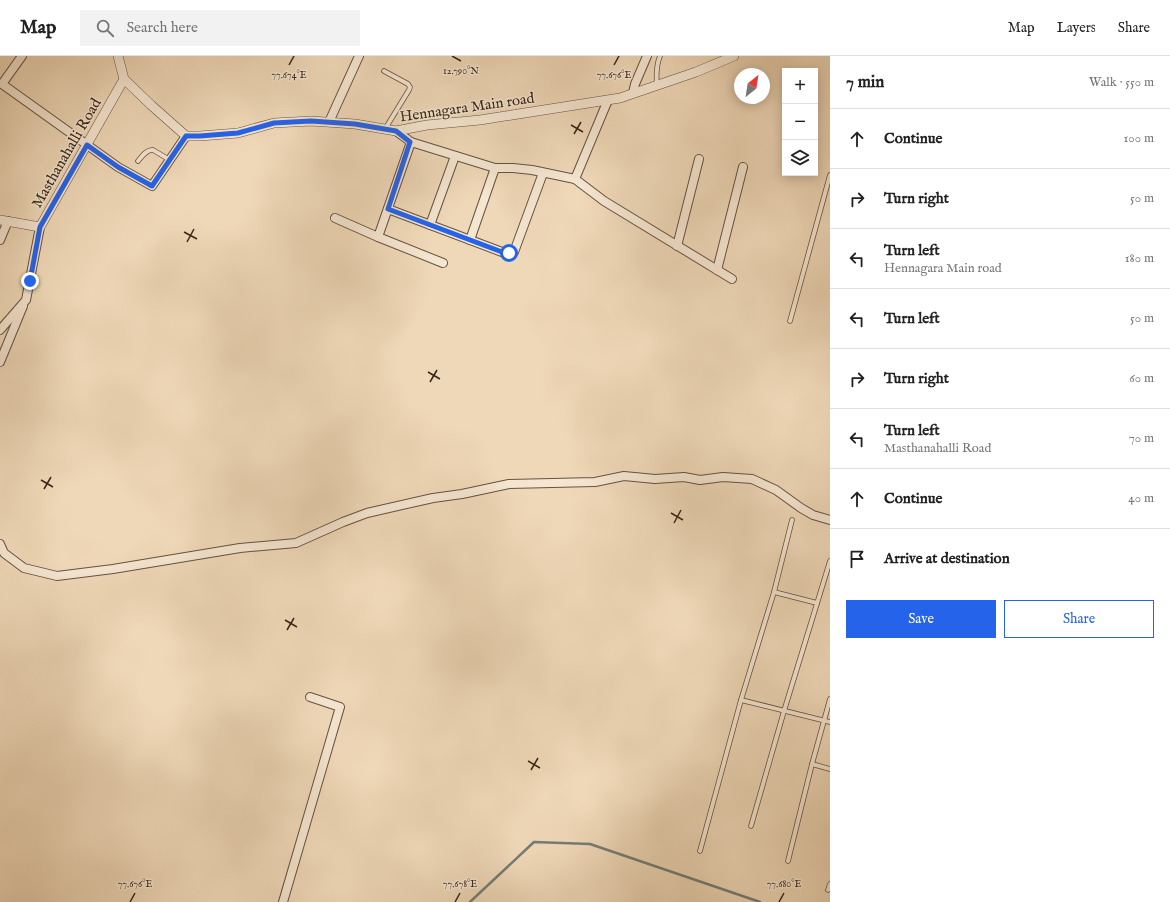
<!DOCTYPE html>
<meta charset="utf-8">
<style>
body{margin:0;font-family:"IM FELL English",serif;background:#f2f2f2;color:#222}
.controls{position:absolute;right:12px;top:12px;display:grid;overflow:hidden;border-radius:0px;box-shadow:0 2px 10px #0003}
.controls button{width:36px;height:36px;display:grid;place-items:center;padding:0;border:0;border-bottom:1px solid #e0e0e0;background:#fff;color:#222;font:20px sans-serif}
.compass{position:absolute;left:734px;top:12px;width:36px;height:36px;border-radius:50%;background:#fff;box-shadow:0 2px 10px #0003;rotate:30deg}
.stop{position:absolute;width:12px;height:12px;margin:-9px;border:3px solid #2563eb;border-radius:50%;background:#fff}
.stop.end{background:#2563eb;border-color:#fff;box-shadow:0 1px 4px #0008}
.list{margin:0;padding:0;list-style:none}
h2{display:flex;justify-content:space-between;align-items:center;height:52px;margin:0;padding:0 16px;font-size:17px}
h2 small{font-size:13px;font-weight:400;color:#767676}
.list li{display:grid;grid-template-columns:26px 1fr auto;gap:12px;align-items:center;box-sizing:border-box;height:60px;padding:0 16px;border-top:1px solid #e0e0e0}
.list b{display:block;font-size:15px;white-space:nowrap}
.list p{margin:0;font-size:13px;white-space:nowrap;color:#767676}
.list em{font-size:13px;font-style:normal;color:#767676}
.actions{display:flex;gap:8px;padding:12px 16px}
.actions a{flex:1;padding:9px 0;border:1px solid #2563eb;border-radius:0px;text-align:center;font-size:14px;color:#2563eb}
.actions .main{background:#2563eb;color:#fff}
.icon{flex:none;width:22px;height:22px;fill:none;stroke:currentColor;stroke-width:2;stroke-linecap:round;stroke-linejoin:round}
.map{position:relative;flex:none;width:830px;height:846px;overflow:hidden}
header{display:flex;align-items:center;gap:24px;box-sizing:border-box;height:56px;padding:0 20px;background:#fff;border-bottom:1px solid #e0e0e0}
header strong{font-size:19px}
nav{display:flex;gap:22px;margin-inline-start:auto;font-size:14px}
.search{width:280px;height:36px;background:#f2f2f2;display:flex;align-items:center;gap:10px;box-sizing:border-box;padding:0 14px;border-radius:0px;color:#767676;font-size:15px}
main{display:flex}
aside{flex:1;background:#fff}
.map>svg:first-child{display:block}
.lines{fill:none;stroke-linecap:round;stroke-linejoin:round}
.stream{stroke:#747d78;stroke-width:2.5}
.service-casing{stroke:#65523f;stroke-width:5.5}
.minor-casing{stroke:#65523f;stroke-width:10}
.tertiary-casing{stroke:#65523f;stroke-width:10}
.service{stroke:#f5e6d1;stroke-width:4}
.minor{stroke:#f5e6d1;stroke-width:8}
.tertiary{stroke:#f5e6d1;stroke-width:9}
.route{stroke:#2563eb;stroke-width:5}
.ticks{fill:none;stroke:#372517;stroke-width:1.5}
.labels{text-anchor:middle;stroke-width:3;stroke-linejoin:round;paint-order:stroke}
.street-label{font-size:15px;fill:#372517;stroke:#f5e6d1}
.ticks-label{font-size:10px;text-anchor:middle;fill:#372517;stroke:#f5e6d1;stroke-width:3;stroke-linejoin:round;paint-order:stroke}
</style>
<header>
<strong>Map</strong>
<div class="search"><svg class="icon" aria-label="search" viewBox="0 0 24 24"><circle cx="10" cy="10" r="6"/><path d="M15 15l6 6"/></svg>Search here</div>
<nav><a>Map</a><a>Layers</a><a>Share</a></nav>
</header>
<main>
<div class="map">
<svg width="830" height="846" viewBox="0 0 830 846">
<rect width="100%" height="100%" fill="#efd8b8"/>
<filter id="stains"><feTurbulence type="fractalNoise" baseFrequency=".005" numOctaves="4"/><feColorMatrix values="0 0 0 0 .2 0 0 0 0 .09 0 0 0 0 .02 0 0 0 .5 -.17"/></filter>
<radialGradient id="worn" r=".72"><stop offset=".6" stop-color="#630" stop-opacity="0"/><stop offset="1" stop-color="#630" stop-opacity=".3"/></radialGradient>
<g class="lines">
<path class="stream" d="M470 846 534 786 590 788 760 846"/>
<g class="service-casing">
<g id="service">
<path d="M384 15 408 28 410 31 409 34 385 73"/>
<path d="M657 29C656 18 656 10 660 0"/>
<path d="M138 105C142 100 147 93 153 94L170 104"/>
<path d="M790 265 830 119"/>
<path d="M774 536 817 547"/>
<path d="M741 644 830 666"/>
<path d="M812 708 830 713"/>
<path d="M751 770 784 655 830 505"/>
<path d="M700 795 741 644 774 536 792 464"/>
<path d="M788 805 812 708 830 643"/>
<path d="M828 834 830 828"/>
</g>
</g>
<g class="minor-casing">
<g id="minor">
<path d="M22 0 2 28 118 111 152 130 186 80"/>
<path d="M633 37 635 28 647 0"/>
<path d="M329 66 359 0"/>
<path d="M396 75 411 86 495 112H513L532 114 575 123 604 145 732 223"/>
<path d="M411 86 378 181 443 207"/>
<path d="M575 123 608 44"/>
<path d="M388 153 502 196 509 197 514 196 543 117"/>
<path d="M335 162 378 181"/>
<path d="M430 169 455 100"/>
<path d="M0 184 8 165"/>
<path d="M470 184 495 112"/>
<path d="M677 190 699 103"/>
<path d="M717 214 743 111"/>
<path d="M0 274 26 244 40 171"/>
<path d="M0 306 23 250"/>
<path d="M0 488 4 497 24 512 57 520 113 513 240 492 296 487 343 466 367 457 433 442 462 438 509 428 595 426 624 420 655 423 684 421 700 424 723 421 752 423 776 434 801 452 813 459 830 464"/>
<path d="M283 846 340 651 310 641"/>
</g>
</g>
<g class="tertiary-casing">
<g id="tertiary">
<path d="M118 0 124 23 151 49 186 80H200L238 77 274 67 311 65 355 68 396 75 427 69 480 64 620 42 696 16 734 0"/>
<path d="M0 164 40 171 124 23"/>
</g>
</g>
<use href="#service" class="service"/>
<use href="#minor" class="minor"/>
<use href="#tertiary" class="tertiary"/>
</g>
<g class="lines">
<path class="route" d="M30 225 40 171 87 89 118 111 152 130 186 80H200L238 77 274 67 311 65 355 68 396 75 410 86 388 153 502 196 509 197"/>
</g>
<path class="ticks" d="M452 0 461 5M289 9 294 0M614 9 619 0M571 69 583 76M574 78 581 66M184 176 197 183M187 186 194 173M428 316 440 323M430 326 437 314M41 424 53 431M44 433 51 421M671 457 683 464M674 467 681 454M285 564 297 571M287 574 294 562M528 705 540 712M531 714 538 702M130 846 135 837M455 846 460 837M779 846 784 837"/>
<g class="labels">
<g class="street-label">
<text transform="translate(467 51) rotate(-8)" y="5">Hennagara Main road</text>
<text transform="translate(66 97) rotate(-60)" y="5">Masthanahalli Road</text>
</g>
</g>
<g class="ticks-label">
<text x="461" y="18">12.790°N</text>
<text x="289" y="22">77.674°E</text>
<text x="614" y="22">77.676°E</text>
<text x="135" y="831">77.676°E</text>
<text x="460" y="831">77.678°E</text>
<text x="784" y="831">77.680°E</text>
</g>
<rect width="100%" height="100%" filter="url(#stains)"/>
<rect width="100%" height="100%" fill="url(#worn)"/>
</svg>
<div class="controls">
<button>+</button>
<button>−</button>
<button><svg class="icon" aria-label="layers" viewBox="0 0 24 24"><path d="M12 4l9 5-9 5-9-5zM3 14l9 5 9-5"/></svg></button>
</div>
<svg class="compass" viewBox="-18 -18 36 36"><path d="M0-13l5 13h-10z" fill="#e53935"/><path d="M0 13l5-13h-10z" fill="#767676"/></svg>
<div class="stop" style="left:509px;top:197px"></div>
<div class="stop end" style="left:30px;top:225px"></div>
</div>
<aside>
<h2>7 min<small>Walk · 550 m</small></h2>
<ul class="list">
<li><svg class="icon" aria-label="ahead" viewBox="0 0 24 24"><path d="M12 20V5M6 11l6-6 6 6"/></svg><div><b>Continue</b></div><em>100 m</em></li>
<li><svg class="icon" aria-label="right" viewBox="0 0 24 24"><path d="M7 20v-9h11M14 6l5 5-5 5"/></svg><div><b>Turn right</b></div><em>50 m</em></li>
<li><svg class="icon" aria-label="left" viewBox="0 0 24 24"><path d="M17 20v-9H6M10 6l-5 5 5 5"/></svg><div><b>Turn left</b><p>Hennagara Main road</p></div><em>180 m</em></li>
<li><svg class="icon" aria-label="left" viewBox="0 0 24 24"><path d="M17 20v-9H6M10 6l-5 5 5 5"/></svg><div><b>Turn left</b></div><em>50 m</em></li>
<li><svg class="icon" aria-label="right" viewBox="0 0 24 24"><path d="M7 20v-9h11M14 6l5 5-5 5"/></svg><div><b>Turn right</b></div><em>60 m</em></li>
<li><svg class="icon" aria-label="left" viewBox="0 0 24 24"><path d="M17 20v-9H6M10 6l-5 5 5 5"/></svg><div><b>Turn left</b><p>Masthanahalli Road</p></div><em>70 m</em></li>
<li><svg class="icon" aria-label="ahead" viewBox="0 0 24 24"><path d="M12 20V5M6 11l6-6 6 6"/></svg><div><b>Continue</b></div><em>40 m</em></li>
<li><svg class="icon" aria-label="arrive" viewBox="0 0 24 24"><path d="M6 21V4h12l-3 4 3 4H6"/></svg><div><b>Arrive at destination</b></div></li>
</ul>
<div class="actions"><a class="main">Save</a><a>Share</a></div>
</aside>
</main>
